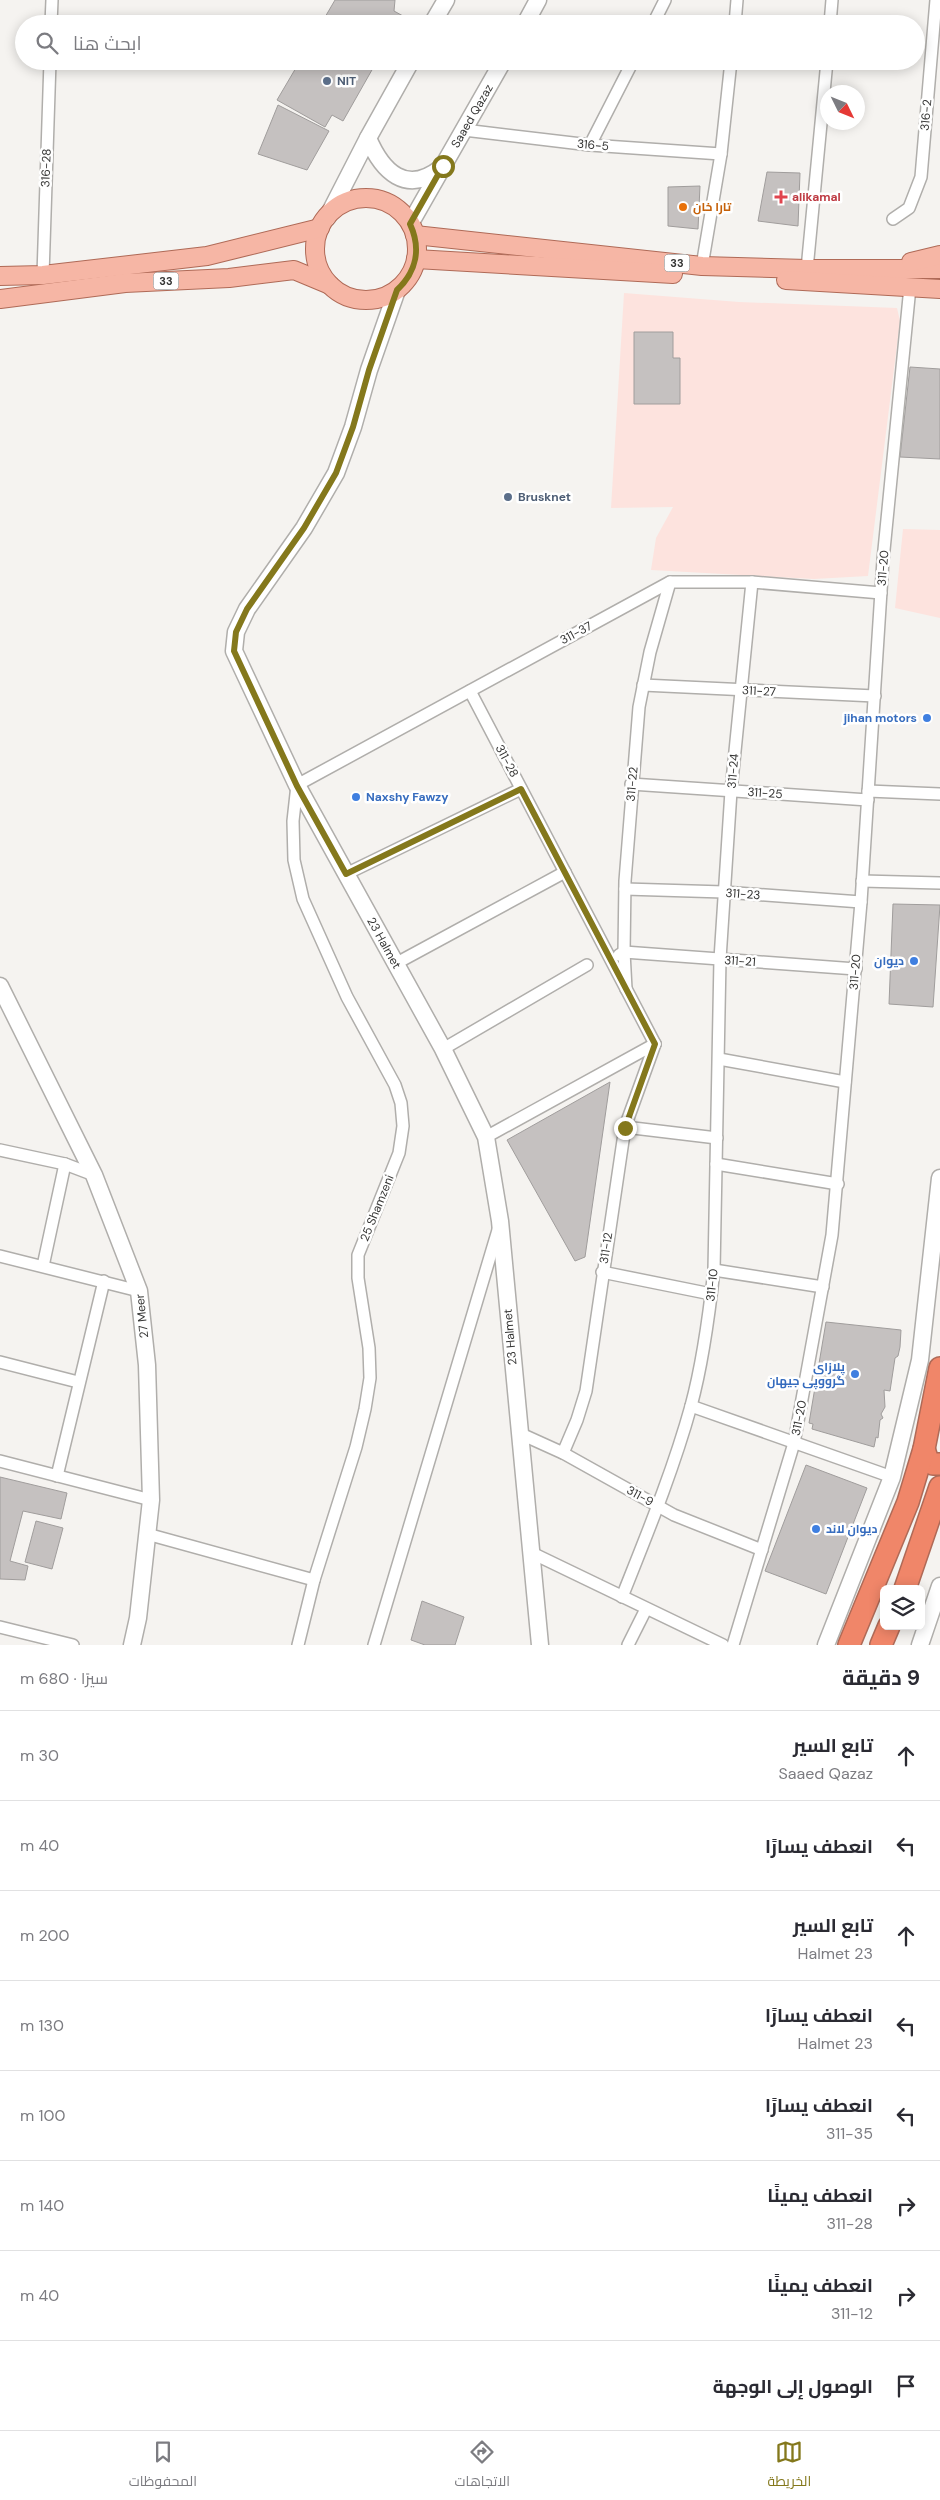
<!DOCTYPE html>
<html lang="ar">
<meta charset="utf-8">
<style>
body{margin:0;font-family:"DM Sans",Cairo,sans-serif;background:#f7f7f7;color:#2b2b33;direction:rtl}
.controls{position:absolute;right:15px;bottom:15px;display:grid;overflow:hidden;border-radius:8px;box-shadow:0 2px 12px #0003}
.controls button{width:45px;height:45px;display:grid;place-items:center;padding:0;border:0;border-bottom:1px solid #e1e1e2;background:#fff;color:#2b2b33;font:25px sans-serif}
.compass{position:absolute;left:820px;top:85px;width:45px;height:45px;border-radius:50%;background:#fff;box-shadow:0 2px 12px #0003;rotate:133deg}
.stop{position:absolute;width:15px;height:15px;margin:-11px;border:4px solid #84781c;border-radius:50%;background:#fff}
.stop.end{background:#84781c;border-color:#fff;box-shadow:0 1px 5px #0008}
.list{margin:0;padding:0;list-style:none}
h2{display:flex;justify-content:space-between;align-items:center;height:65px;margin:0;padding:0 20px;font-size:21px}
h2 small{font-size:16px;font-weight:400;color:#7c7c81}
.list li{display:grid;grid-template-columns:32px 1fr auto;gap:15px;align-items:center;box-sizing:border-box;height:90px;padding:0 20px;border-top:1px solid #e1e1e2}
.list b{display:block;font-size:19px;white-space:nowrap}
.list p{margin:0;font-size:16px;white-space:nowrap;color:#7c7c81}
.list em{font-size:16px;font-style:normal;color:#7c7c81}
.icon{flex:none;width:28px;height:28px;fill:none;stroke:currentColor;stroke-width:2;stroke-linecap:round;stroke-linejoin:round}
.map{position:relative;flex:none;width:940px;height:1645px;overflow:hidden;direction:ltr}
.search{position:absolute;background:#fff;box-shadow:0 2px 12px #0003;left:15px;right:15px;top:15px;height:55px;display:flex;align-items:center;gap:12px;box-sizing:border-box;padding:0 18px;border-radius:28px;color:#7c7c81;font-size:19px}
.sheet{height:785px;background:#fff}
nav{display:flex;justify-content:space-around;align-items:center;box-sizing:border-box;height:70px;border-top:1px solid #e1e1e2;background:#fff;font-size:14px;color:#7c7c81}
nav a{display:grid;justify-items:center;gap:2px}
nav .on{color:#84781c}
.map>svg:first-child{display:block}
.medical{fill:#fde3de}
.building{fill:#c5c1c0;stroke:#a09d9c}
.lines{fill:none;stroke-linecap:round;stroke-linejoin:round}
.street-casing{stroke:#b0aeab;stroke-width:14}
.secondary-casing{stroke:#b0aeab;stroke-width:19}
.primary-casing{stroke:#af6a57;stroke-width:20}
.highway-casing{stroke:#af6a57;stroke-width:24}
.street{stroke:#fff;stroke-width:11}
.secondary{stroke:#fff;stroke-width:16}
.primary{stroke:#f6b6a5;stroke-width:18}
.highway{stroke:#f08669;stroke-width:21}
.route{stroke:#84781c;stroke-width:6}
.service-dot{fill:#5c6f8a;stroke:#fff;stroke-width:2}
.health-dot{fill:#e0444e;stroke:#fff;stroke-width:2}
.food-dot{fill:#e8710a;stroke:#fff;stroke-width:2}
.shop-dot{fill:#3f7fe0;stroke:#fff;stroke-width:2}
.labels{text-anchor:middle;stroke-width:5;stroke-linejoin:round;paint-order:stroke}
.shield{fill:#fff;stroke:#727272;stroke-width:1}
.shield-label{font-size:11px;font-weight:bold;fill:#363635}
.service-label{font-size:12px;font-weight:bold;fill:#4e5e75;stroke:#fff;text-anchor:start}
.street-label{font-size:12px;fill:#363635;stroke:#fff}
.health-label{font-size:12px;font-weight:bold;fill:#be3a42;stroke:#fff;text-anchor:start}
.food-label{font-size:12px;font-weight:bold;fill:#c56008;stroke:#fff;text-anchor:start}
.shop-label{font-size:12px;font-weight:bold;fill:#366cbe;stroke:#fff;text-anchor:end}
</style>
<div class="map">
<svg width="940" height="1645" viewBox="0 0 940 1645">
<rect width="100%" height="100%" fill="#f5f3f0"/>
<g class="medical">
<path d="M624 293 739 302 897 308 900 321 868 576 814 579 651 570 656 538 673 507 611 508Z"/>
<path d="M903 529 940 530V618L895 608Z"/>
</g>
<g class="building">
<path d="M335 0H395L394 11 403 16 398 24H321Z"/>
<path d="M300 61H377L343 121 332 115 325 127 277 100Z"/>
<path d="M278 105 329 131 307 170 258 154Z"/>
<path d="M767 172 800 173 798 226 758 221Z"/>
<path d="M700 186 698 229 668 226V187Z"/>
<path d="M634 332H673V358H680V404H634Z"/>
<path d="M910 367 940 369V459L900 457Z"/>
<path d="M893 904 940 905 933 1007 889 1004Z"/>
<path d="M610 1082 585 1257 575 1261 507 1140Z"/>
<path d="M826 1322 901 1330 900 1347 898 1356 895 1358 890 1391 884 1390 885 1407 881 1414 883 1418 880 1420 878 1438 876 1437 874 1447 812 1429 813 1424 809 1423Z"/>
<path d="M806 1465 867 1488 826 1594 765 1571Z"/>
<path d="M0 1477 67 1493 61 1519 23 1511 10 1561 28 1566 25 1580 0 1579Z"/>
<path d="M36 1521 63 1528 52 1569 25 1562Z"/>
<path d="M422 1601 464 1617 455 1645H425L411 1640Z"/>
</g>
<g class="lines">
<g class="street-casing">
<g id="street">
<path d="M51 24 52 0"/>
<path d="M653 24 665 0"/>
<path d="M735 24 737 0"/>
<path d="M830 24 832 0"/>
<path d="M464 130 590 145 721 154"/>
<path d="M590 145 633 61"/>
<path d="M893 219 909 208 921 177 936 0"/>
<path d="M702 266 721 154 731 61"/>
<path d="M807 269 827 61"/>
<path d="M43 275 50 61"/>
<path d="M643 685 875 696"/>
<path d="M470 691 655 1044"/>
<path d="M631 784 868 800"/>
<path d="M868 791 940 794"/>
<path d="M346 874 521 789"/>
<path d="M862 881 940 883"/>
<path d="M625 889 724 892 861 902"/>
<path d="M619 955 624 952 856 969"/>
<path d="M395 964 565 872"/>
<path d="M626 989 624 952 625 881 639 707 650 652 670 582"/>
<path d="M443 1049 587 965"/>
<path d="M719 1059 845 1082"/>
<path d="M625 1127 717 1138"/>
<path d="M486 1137 655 1044"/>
<path d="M0 1150 65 1164 94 1175"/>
<path d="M716 1164 838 1184"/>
<path d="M0 1256 139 1291"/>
<path d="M43 1266 65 1164"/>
<path d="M714 1270 823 1287"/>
<path d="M602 1272 711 1294"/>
<path d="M0 1362 78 1382"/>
<path d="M691 1406 892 1477"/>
<path d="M521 1434 563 1453 674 1515 762 1550"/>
<path d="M563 1453 577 1420 586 1391 625 1127 655 1044"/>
<path d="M0 1461 151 1500"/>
<path d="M57 1476 104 1281"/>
<path d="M147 1534 314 1580"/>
<path d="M532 1553 723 1645"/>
<path d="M622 1597C647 1534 673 1471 691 1406 703 1362 709 1316 714 1270L720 959 731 791 752 582"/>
<path d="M0 1627 73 1645"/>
<path d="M298 1645 314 1580 356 1447 365 1409 370 1378 369 1348 358 1278V1255L399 1153 403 1126 401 1103 395 1085 347 997 303 899 294 860 293 821 297 785 670 582H752L881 593"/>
<path d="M374 1645 498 1230"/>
<path d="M628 1645 646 1609"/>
<path d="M733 1645 794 1443 832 1235 861 902 883 560 910 287"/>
</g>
</g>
<g class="secondary-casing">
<g id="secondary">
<path d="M432 24 446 0"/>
<path d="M525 24 538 0"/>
<path d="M368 138C382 171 406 196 441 168"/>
<path d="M327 218 368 138 411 61"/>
<path d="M410 224 503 61"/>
<path d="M397 290 369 370 353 427 336 473 304 528 247 609 236 632 234 651 297 785 443 1049 486 1137 500 1221 540 1645"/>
<path d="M0 986 94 1175 139 1291 147 1365 151 1500 138 1618 132 1645"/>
<path d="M826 1645 892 1477 920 1360 940 1178"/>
<path d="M920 1645 940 1586"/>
</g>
</g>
<g class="primary-casing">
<g id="primary">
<circle cx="366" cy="249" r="51"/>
<path d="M415 235 702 266 807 269H940"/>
<path d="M416 259 673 274"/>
<path d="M911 262 940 255"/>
<path d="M0 276 43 275 207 256 320 228"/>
<path d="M786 280 940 289"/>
<path d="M0 299 125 283 229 278 294 270 330 285"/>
</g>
</g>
<g class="highway-casing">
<g id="highway">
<path d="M924 1449 928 1461 933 1464H940"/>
<path d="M905 1589 940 1487"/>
<path d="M849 1645 908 1502 924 1449 940 1368"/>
<path d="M881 1645 889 1626"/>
</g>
</g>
<use href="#street" class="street"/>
<use href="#secondary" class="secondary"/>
<use href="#primary" class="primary"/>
<use href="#highway" class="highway"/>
</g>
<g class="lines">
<path class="route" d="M443 166 410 224C421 248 417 271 397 290L369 370 353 427 336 473 304 528 247 609 236 632 234 651 297 786 346 874 521 789 655 1044 625 1128"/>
</g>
<g class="service-dot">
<circle cx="327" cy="81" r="5"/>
<circle cx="508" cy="497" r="5"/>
</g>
<path class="health-dot" d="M778.5 189.5h5v5h5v5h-5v5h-5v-5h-5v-5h5z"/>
<circle class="food-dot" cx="683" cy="207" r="5"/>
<g class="shop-dot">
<circle cx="927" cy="718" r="5"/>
<circle cx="356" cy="797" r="5"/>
<circle cx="914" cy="961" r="5"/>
<circle cx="855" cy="1374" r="5"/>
<circle cx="816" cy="1529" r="5"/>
</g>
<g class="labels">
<g class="shield">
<rect x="664.5" y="254.5" width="25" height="17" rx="4"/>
<rect x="153.5" y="272.5" width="25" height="17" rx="4"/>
</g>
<g class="shield-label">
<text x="677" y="267">33</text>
<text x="166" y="285">33</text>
</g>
<g class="service-label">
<text x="337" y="85">NIT</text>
<text x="518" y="501">Brusknet</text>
</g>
<g class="street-label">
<text transform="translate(926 115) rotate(-85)" y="4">316-2</text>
<text transform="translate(472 116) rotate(-60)" y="4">Saaed Qazaz</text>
<text transform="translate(593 145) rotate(5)" y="4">316-5</text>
<text transform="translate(46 168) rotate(-88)" y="4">316-28</text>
<text transform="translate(883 568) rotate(-85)" y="4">311-20</text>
<text transform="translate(576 633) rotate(-28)" y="4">311-37</text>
<text transform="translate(759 691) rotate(3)" y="4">311-27</text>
<text transform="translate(507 761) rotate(62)" y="4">311-28</text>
<text transform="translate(733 771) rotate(-85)" y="4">311-24</text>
<text transform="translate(632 784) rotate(-85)" y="4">311-22</text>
<text transform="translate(765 793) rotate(4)" y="4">311-25</text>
<text transform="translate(743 894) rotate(4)" y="4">311-23</text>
<text transform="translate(384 943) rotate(61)" y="4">23 Halmet</text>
<text transform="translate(740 961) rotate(4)" y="4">311-21</text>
<text transform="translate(855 972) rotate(-85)" y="4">311-20</text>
<text transform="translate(377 1208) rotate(-68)" y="4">25 Shamzeni</text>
<text transform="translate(606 1248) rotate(-81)" y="4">311-12</text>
<text transform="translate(712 1285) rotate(-84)" y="4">311-10</text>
<text transform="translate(142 1316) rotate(-96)" y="4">27 Meer</text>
<text transform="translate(510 1337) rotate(-95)" y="4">23 Halmet</text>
<text transform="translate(799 1418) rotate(-79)" y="4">311-20</text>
<text transform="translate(640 1496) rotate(29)" y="4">311-9</text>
</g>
<g class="health-label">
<text x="792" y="201">alikamal</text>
</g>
<g class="food-label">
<text x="693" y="211">تارا خان</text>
</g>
<g class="shop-label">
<text x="917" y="722">jihan motors</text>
<text x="366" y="801" text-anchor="start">Naxshy Fawzy</text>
<text x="904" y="965">دیوان</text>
<text x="845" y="1371">پلازای<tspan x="845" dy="14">گرووپی جیهان</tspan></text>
<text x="826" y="1533" text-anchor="start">دیوان لاند</text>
</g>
</g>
</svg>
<div class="controls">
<button><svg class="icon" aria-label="layers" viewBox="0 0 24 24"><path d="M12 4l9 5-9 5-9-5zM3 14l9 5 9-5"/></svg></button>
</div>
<svg class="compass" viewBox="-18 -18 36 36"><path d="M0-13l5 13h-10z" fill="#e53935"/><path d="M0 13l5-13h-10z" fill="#7c7c81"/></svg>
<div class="stop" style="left:443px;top:166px"></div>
<div class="stop end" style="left:625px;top:1128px"></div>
<div class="search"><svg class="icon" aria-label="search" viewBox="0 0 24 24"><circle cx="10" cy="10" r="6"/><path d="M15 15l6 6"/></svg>ابحث هنا</div>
</div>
<section class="sheet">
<h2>9 دقيقة<small>سيرًا · 680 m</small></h2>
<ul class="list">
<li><svg class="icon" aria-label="ahead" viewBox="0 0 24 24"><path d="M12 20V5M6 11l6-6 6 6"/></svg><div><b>تابع السير</b><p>Saaed Qazaz</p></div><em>30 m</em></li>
<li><svg class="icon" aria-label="left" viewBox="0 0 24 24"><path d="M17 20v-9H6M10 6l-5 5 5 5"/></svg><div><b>انعطف يسارًا</b></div><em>40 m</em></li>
<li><svg class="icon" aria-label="ahead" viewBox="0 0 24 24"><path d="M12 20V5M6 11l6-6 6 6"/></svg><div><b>تابع السير</b><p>23 Halmet</p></div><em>200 m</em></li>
<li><svg class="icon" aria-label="left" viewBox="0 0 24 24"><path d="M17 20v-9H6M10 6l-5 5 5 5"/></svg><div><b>انعطف يسارًا</b><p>23 Halmet</p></div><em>130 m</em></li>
<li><svg class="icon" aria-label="left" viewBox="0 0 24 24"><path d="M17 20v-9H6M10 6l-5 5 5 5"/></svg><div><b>انعطف يسارًا</b><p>311-35</p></div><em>100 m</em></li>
<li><svg class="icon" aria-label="right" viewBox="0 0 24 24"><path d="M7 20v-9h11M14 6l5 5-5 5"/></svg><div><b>انعطف يمينًا</b><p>311-28</p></div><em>140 m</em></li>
<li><svg class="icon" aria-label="right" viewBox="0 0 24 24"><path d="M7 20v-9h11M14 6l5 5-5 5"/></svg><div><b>انعطف يمينًا</b><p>311-12</p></div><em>40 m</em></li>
<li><svg class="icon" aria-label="arrive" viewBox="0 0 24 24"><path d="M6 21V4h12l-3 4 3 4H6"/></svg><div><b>الوصول إلى الوجهة</b></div></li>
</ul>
</section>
<nav>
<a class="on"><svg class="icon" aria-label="map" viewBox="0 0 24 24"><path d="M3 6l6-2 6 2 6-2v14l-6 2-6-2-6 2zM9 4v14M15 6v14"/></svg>الخريطة</a>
<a><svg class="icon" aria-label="directions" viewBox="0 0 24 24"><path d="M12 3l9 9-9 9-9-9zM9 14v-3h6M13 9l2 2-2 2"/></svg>الاتجاهات</a>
<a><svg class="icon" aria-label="saved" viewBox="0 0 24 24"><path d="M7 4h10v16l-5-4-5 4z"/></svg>المحفوظات</a>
</nav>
